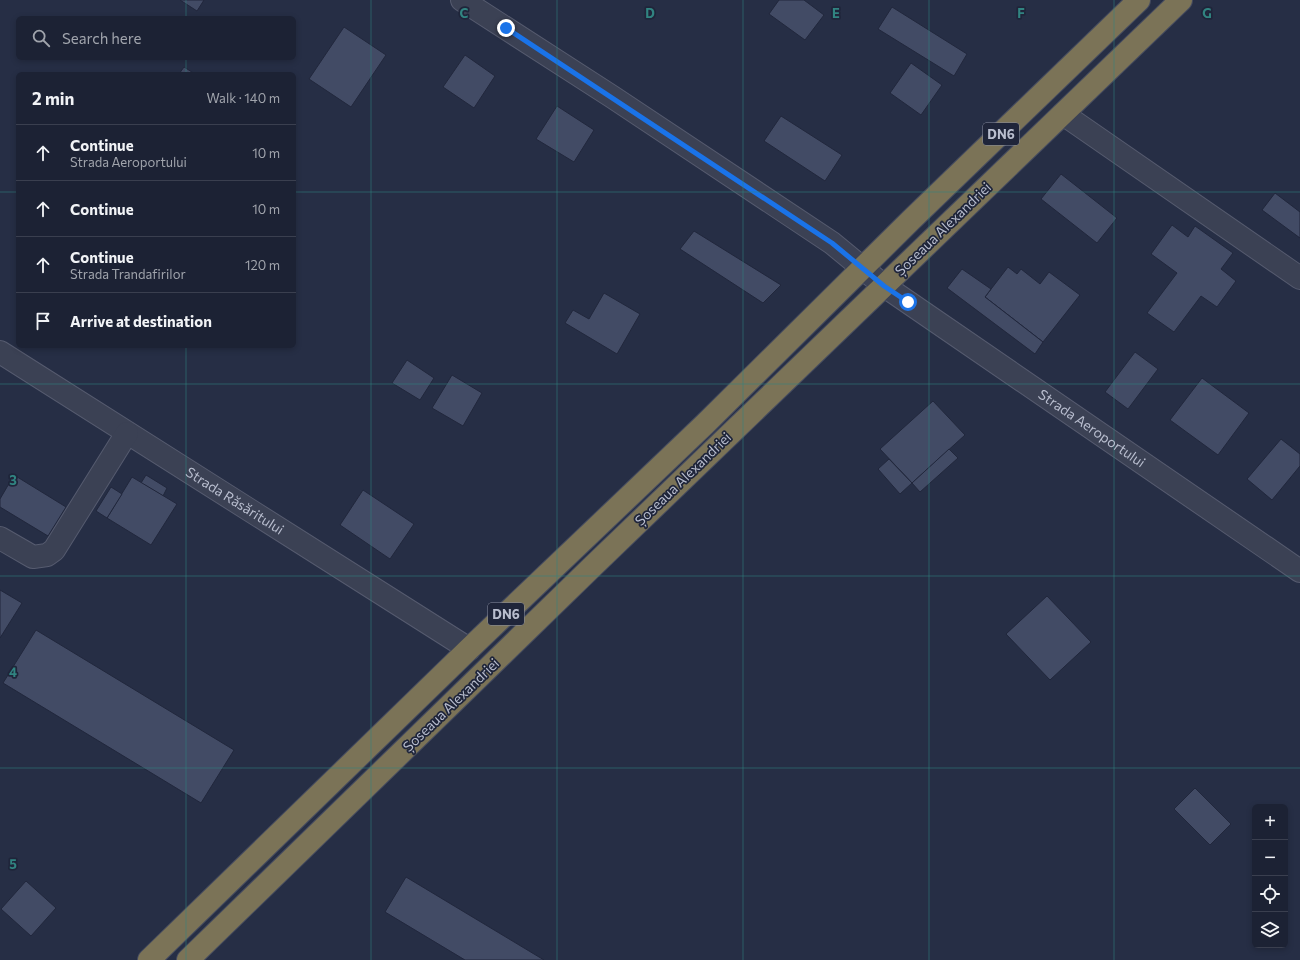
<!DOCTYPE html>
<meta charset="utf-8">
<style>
body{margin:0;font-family:Commissioner,sans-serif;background:#292f40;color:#f1f3f6}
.controls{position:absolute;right:12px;bottom:12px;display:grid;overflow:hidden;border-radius:6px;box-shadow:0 2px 6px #0003}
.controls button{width:36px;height:36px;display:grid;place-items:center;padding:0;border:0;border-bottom:1px solid #3a3f4f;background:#1c2234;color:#f1f3f6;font:20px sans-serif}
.stop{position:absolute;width:12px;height:12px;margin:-9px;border:3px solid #1a73e8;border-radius:50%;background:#fff}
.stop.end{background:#1a73e8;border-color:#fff;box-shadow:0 1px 4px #0008}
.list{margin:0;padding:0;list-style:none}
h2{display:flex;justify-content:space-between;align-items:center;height:52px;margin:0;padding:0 16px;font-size:17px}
h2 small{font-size:13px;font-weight:400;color:#a0a4ac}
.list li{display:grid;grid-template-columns:26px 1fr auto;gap:12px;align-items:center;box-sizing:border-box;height:56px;padding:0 16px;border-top:1px solid #3a3f4f}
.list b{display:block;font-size:15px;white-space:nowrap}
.list p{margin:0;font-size:13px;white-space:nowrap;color:#a0a4ac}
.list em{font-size:13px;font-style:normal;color:#a0a4ac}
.icon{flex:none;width:22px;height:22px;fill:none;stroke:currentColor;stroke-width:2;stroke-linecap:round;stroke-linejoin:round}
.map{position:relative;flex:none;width:1300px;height:960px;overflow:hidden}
.search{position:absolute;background:#1c2234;box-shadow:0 2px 6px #0003;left:16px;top:16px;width:280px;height:44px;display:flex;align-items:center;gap:10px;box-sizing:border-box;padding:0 14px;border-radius:6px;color:#a0a4ac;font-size:15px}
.panel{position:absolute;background:#1c2234;box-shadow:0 2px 6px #0003;left:16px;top:72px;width:280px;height:276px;border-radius:6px}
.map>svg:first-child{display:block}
.building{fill:#424b65;stroke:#21273c}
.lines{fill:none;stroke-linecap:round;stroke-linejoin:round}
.minor-casing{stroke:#565b6f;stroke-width:24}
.highway-casing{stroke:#454b5f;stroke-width:24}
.minor{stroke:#3b4154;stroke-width:22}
.highway{stroke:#7b7357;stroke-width:22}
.route{stroke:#1a73e8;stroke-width:5}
.grid{fill:none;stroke:#318481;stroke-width:1;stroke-opacity:0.55}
.labels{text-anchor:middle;stroke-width:3.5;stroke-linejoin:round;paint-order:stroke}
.shield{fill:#1f253a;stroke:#8a8fa2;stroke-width:1}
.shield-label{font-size:13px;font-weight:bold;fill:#b8bdce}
.street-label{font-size:14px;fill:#b8bdce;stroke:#1f253a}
.grid-label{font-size:13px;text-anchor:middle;font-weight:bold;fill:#318481;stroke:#1f253a;stroke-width:3.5;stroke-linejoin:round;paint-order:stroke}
</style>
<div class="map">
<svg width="1300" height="960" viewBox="0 0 1300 960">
<rect width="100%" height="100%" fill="#262e45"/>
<g class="building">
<path d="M180 0H204L197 11Z"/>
<path d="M779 0H804L824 15 805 40 769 14Z"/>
<path d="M892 7 967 54 954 76 878 29Z"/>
<path d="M344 27 386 55 351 107 309 79Z"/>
<path d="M465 55 495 76 474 108 443 87Z"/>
<path d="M911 63 942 85 921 115 890 93Z"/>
<path d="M184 67 195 74H179Z"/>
<path d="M557 106 594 130 574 162 536 139Z"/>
<path d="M781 116 842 155 825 181 764 141Z"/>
<path d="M1061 174 1117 218 1097 243 1041 199Z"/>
<path d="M1275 193 1300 212V238L1262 210Z"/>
<path d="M1172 225 1188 237 1195 226 1233 253 1221 269 1236 281 1217 307 1201 296 1174 332 1147 313 1177 273 1151 254Z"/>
<path d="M694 231 781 285 763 303 680 249Z"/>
<path d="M1008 267 1017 274 1021 269 1040 284 1049 272 1080 295 1043 342 985 297Z"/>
<path d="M962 269 991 289 985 297 1043 342 1035 354 947 288Z"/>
<path d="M604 293 640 314 617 354 565 323 573 310 589 319Z"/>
<path d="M1135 352 1158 369 1128 409 1105 392Z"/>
<path d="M407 360 434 378 420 400 392 383Z"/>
<path d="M452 375 482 393 463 426 432 408Z"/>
<path d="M1202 378 1249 413 1218 455 1170 420Z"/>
<path d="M933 401 965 435 912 483 880 449Z"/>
<path d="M1281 439 1300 454V466L1272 500 1247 479Z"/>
<path d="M949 449 958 458 920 492 912 483Z"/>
<path d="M889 459 912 483 900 494 878 469Z"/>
<path d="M14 475 66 507 48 536 0 507V499Z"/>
<path d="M146 475 167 488 163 496 141 483Z"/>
<path d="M132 477 177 504 151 545 107 518Z"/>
<path d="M111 487 122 494 107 518 96 511Z"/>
<path d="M363 490 414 524 390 559 340 525Z"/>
<path d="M0 590 22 603 0 638Z"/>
<path d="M1047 596 1091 642 1050 680 1006 634Z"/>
<path d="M36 630 234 750 201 803 3 683Z"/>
<path d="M1195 788 1231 824 1210 845 1174 809Z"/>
<path d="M406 877 544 960H465L385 912Z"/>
<path d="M26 881 56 908 31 936 1 909Z"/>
</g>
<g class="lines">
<g class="minor-casing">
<g id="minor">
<path id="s1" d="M462 0 611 96 832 243 883 285 1300 571"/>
<path d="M1063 114 1300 278"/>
<path id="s2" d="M0 352 469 649"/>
<path d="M0 538 33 557 47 555 54 550 127 433"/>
</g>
</g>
<g class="highway-casing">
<g id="highway">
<path d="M149 960 469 649 705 424 911 220 1139 0"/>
<path d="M188 960 593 566 1181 0"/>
</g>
</g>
<use href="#minor" class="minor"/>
<use href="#highway" class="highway"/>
</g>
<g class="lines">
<path class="route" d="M506 28 832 243 884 286 908 302"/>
</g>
<path class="grid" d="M186 0V18M371 0V960M557 0V960M743 0V960M929 0V960M1114 0V960M186 58V74M0 192H18M294 192H1300M186 346V960M0 384H1300M0 576H1300M0 768H1300"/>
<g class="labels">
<g class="shield">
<rect x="983" y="123" width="36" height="22" rx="3"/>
<rect x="488" y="603" width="36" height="22" rx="3"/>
</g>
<g class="shield-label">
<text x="1001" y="139">DN6</text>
<text x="506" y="619">DN6</text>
</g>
<g class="street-label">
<text transform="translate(943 229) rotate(-44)" y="5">Șoseaua Alexandriei</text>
<text dy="5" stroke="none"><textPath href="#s1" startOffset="762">Strada Aeroportului</textPath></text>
<text transform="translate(683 479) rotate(-44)" y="5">Șoseaua Alexandriei</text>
<text dy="5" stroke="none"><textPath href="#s2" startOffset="278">Strada Răsăritului</textPath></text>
<text transform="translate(451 705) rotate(-44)" y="5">Șoseaua Alexandriei</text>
</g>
</g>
<g class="grid-label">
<text x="464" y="18">C</text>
<text x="650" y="18">D</text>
<text x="836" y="18">E</text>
<text x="1021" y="18">F</text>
<text x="1207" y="18">G</text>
<text x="13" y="485">3</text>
<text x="13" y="677">4</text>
<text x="13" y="869">5</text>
</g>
</svg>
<div class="controls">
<button>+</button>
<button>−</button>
<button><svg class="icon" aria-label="locate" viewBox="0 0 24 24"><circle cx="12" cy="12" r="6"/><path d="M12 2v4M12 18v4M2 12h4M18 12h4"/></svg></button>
<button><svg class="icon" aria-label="layers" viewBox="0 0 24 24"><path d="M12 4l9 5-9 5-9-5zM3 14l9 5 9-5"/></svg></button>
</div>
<div class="stop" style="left:908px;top:302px"></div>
<div class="stop end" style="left:506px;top:28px"></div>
<div class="search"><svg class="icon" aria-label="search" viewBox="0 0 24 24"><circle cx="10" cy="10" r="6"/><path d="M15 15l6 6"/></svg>Search here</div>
<section class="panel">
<h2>2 min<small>Walk · 140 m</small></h2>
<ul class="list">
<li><svg class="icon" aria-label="ahead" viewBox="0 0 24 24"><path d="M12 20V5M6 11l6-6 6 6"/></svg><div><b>Continue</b><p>Strada Aeroportului</p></div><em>10 m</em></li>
<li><svg class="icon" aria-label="ahead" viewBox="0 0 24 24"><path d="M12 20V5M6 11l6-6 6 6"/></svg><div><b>Continue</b></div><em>10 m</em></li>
<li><svg class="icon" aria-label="ahead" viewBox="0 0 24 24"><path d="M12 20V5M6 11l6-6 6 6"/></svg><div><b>Continue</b><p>Strada Trandafirilor</p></div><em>120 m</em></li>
<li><svg class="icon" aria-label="arrive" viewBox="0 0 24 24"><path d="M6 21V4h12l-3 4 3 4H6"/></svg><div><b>Arrive at destination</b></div></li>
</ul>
</section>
</div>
